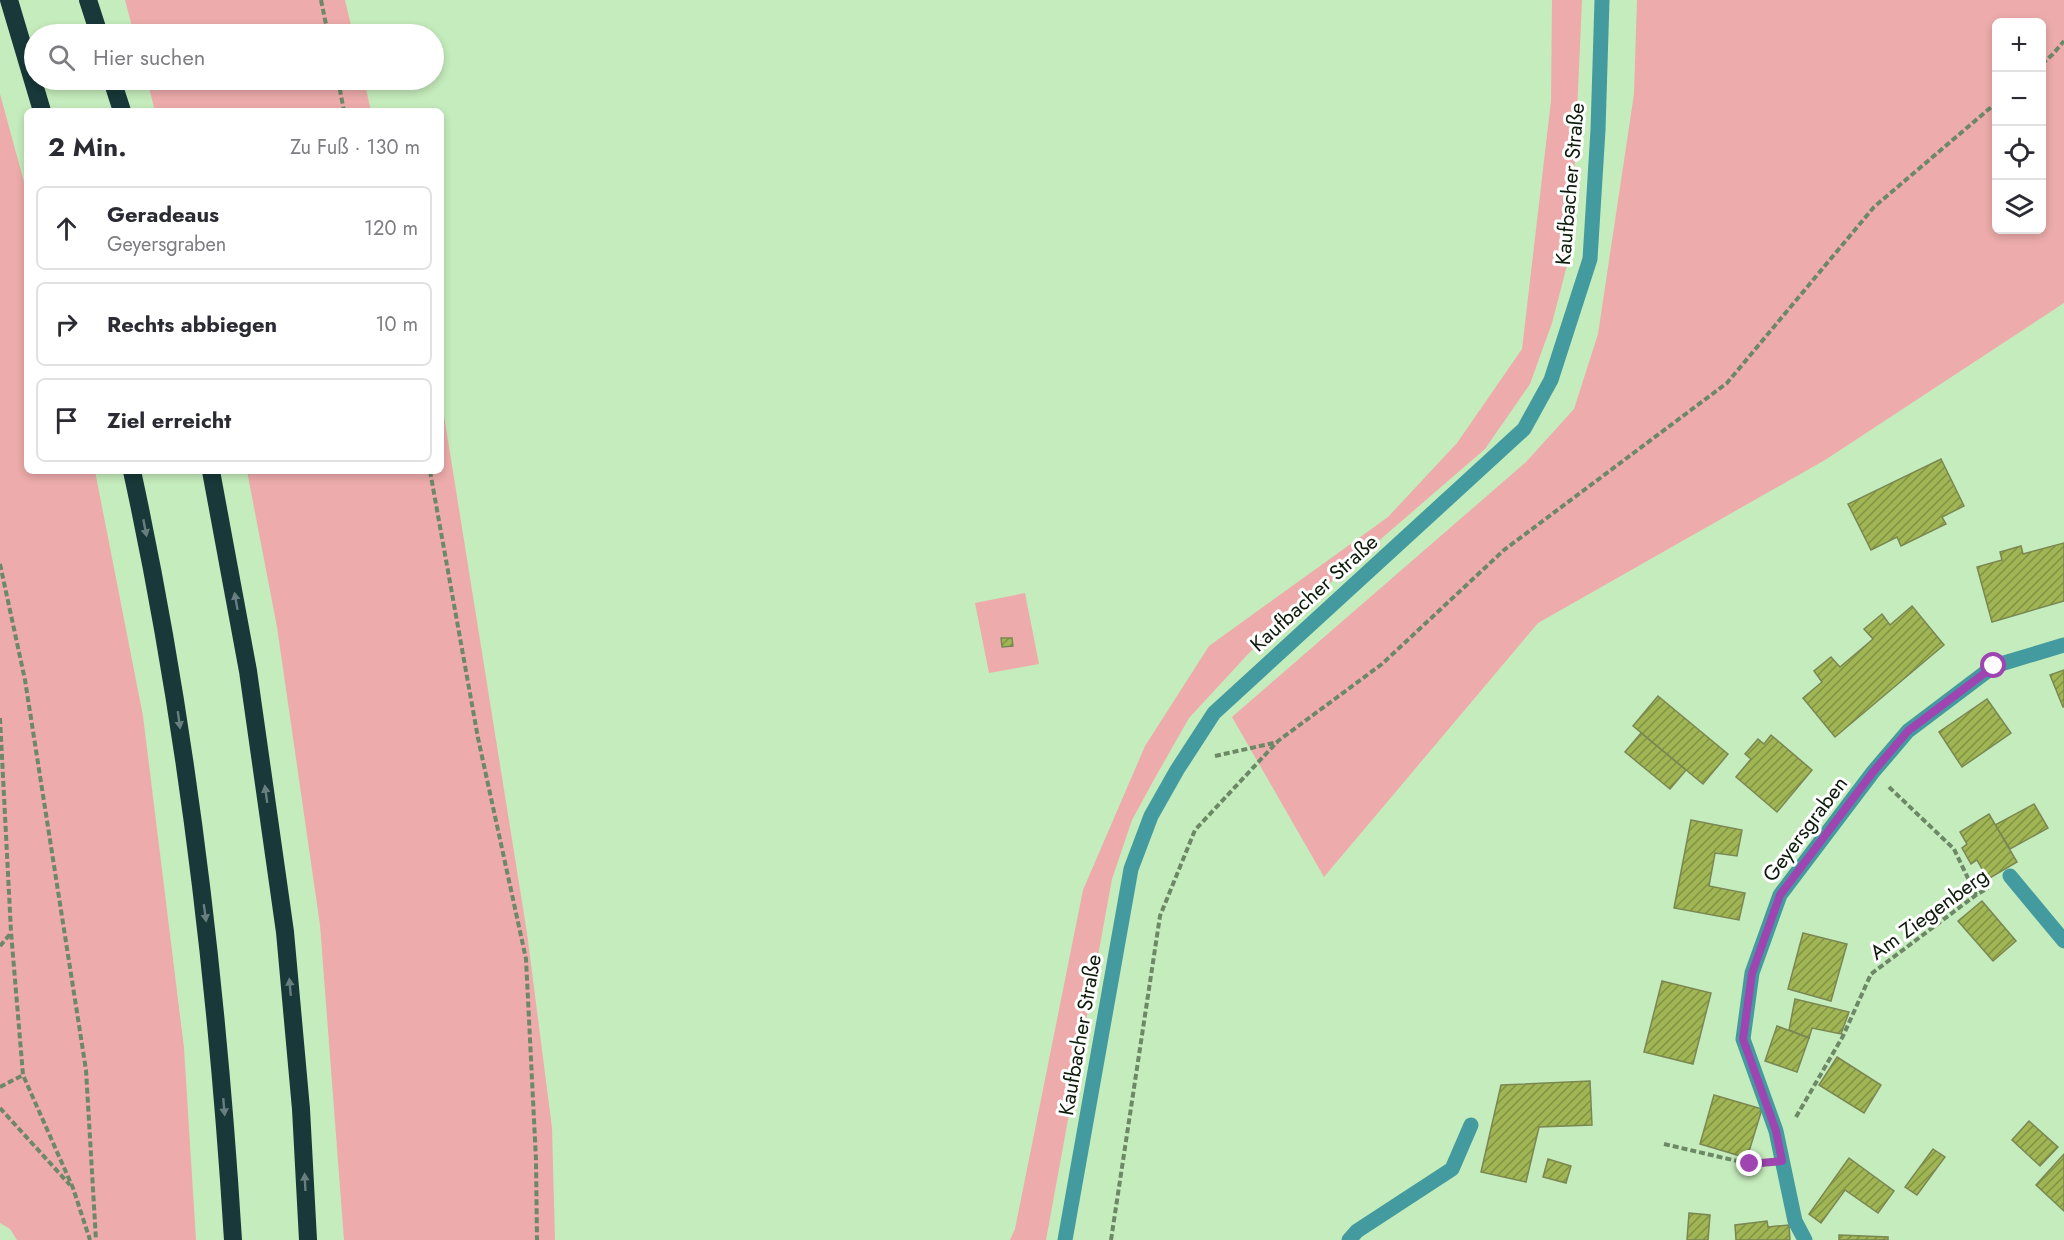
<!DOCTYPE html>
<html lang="de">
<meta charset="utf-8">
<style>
body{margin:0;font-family:Jost,sans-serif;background:#f7f7f7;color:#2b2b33}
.controls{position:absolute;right:18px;top:18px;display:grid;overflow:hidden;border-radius:9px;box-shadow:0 3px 9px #0003}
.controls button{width:54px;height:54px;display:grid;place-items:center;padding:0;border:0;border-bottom:2px solid #e1e1e2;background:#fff;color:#2b2b33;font:30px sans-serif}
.stop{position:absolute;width:18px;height:18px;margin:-14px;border:4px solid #9e45b1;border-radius:50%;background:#fff}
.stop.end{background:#9e45b1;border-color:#fff;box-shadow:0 2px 6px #0008}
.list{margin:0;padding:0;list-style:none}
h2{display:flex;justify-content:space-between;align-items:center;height:78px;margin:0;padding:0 24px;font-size:26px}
h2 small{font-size:20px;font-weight:400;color:#7c7c81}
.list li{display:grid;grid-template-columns:39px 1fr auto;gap:18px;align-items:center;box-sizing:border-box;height:84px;margin:0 12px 12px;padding:0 12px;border:2px solid #e1e1e2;border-radius:9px}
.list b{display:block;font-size:22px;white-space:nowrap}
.list p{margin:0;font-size:20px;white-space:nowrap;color:#7c7c81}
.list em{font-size:20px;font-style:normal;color:#7c7c81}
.icon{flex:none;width:33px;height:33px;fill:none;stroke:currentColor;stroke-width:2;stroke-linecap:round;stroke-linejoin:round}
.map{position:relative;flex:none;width:2064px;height:1240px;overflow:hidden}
.search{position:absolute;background:#fff;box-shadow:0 3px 9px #0003;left:24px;top:24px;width:420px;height:66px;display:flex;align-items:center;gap:15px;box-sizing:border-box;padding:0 21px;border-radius:33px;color:#7c7c81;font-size:22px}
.panel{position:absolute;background:#fff;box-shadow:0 3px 9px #0003;left:24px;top:108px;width:420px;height:366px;border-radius:9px}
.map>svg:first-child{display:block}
.grass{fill:#edacab;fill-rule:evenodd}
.building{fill:url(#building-hatch);stroke:#7a8753;stroke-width:1.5}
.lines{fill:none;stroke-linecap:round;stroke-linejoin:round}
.path{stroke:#6d8867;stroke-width:4;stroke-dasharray:6 3;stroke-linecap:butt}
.service{stroke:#439ba0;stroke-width:15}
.minor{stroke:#439ba0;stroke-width:15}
.motorway{stroke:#183839;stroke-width:18}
.oneway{fill:#697e7e}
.route{stroke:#9e45b1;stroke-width:8}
.labels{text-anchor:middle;stroke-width:6;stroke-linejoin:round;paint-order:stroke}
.street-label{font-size:21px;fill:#0d1b0a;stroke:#fff}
</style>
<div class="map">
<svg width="2064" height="1240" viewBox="0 0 2064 1240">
<defs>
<pattern id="building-hatch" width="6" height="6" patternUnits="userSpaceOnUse" patternTransform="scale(1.5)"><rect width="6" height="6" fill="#a0b553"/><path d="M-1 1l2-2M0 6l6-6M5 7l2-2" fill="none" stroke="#819243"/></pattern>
</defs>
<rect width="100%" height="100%" fill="#c5ecbc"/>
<g class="grass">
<path d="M125 0H345L353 34H134Z"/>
<path d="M1552 0H1582L1571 250 1552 323 1530 384 1485 449 1250 652 1189 718 1156 776 1132 820 1112 879 1046 1240H1010L1015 1229 1083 890 1145 746 1209 646 1388 517 1457 443 1522 349 1551 101Z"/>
<path d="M1637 0H2064V303L1825 460 1538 623 1324 877 1232 717 1526 462 1574 409 1598 334 1634 94ZM1996 22H2042V230H1996Z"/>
<path d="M147 80H364L371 111H155Z"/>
<path d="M0 94 27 193V471H95L143 716 184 1048 196 1240H17L10 1229 0 1223Z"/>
<path d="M441 397 527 933 552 1128 555 1240H344L320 925 277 627 247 471H441Z"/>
<path d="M1025 593 1039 664 989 673 975 603Z"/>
</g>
<g class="building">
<path d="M1941 459 1964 506 1942 517 1946 524 1901 546 1897 537 1871 550 1848 504Z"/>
<path d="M2064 543V601L1992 622 1977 567 2002 560 2000 552 2021 546 2023 554Z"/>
<path d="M1912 606 1944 645 1835 737 1803 698 1822 682 1814 671 1831 657 1840 667 1873 639 1864 629 1882 614 1890 625Z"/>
<path d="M1001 638H1012L1013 646 1002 647Z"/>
<path d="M2064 670V707H2063L2050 675Z"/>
<path d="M1658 696 1728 754 1703 784 1633 726Z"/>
<path d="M1987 699 2011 733 1962 767 1939 732Z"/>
<path d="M1641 733 1686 770 1670 789 1625 752Z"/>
<path d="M1771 735 1812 770 1777 812 1736 777 1751 759 1745 754 1758 739 1764 744Z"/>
<path d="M2034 804 2048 828 2010 849 1995 825Z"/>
<path d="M1989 814 2017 862 1988 879 1977 860 1971 864 1962 848 1967 844 1960 832Z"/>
<path d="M1691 820 1742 830 1737 856 1715 853 1709 886 1745 893 1739 920 1674 908Z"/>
<path d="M1982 901 2016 941 1993 961 1958 921Z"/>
<path d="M1803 933 1847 944 1831 1001 1788 989Z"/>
<path d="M1662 981 1711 993 1693 1064 1644 1052Z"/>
<path d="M1795 999 1849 1012 1841 1034 1812 1028 1809 1038 1789 1030Z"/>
<path d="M1777 1026 1809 1038 1797 1072 1765 1061Z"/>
<path d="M1837 1057 1881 1085 1864 1113 1819 1085Z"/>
<path d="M1590 1081 1592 1125 1539 1127 1526 1182 1481 1172 1501 1085Z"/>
<path d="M1714 1095 1762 1109 1747 1158 1700 1144Z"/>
<path d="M2029 1121 2058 1147 2040 1166 2012 1140Z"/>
<path d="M1933 1149 1945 1157 1917 1195 1905 1187Z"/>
<path d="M2064 1154V1211L2036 1185Z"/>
<path d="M1849 1158 1894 1191 1878 1213 1845 1190 1821 1223 1809 1214Z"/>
<path d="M1548 1159 1571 1166 1566 1183 1543 1177Z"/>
<path d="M1689 1213 1710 1215 1708 1240H1687Z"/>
<path d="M1767 1221 1768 1227 1789 1225 1790 1240H1736L1735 1225Z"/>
<path d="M1839 1235 1888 1237V1240H1839Z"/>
</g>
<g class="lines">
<g class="path">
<path d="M321 0 328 34"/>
<path d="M2042 64 2053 54 2064 41"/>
<path d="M338 80 344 111"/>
<path d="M430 471 478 738 526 959 536 1160 537 1240"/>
<path d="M0 564 25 680 86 1070 96 1240"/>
<path d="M0 718 11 932 23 1075 73 1188 90 1240"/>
<path d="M1215 756 1278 742"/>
<path d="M1889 787 1954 849 1976 895"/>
<path d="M0 946 11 933"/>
<path d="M0 1087 23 1075"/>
<path d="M0 1108 70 1185"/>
<path d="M1796 1117 1843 1036 1871 974 1976 895 1988 888"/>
<path d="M1664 1144 1750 1164 1758 1163"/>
<path d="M1111 1240 1160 916 1195 830 1278 741 1382 664 1504 550 1727 383 1874 207 1996 103"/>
</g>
<path class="service" d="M1349 1240 1357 1231 1452 1169 1471 1125"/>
<g class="minor">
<path d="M2010 876 2064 941"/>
<path d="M1065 1240 1131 869 1151 816 1177 770 1214 713 1524 429 1551 380 1590 259 1598 130 1602 0"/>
<path d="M1805 1240 1795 1221 1776 1131 1743 1039 1752 973 1780 895 1873 772 1908 731 1994 666 2064 645"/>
</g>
<g class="motorway">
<path d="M9 0 42 111"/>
<path d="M88 0 99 34"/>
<path d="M112 80 122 111"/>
<path d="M132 471C187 724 217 982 233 1240"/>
<path d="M211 471 248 671 285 932 301 1109 308 1240"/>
</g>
</g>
<defs><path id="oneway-solid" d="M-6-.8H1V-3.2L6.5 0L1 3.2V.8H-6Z" transform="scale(1.5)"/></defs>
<g class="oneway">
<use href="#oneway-solid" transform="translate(145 528) rotate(79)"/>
<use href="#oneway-solid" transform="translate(236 601) rotate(-100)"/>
<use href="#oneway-solid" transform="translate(179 720) rotate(82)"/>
<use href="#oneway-solid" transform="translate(266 794) rotate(-98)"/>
<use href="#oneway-solid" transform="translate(205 913) rotate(82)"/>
<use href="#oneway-solid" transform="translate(290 987) rotate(-95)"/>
<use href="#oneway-solid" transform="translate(224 1107) rotate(85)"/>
<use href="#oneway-solid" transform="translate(305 1182) rotate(-93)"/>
</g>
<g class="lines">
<path class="route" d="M1750 1164 1782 1161 1776 1131 1743 1039 1752 973 1780 895 1873 772 1908 731 1994 666"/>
</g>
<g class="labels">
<g class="street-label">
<text transform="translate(1570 184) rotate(-85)" y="7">Kaufbacher Straße</text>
<text transform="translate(1314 593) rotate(-42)" y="7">Kaufbacher Straße</text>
<text transform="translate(1805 829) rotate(-53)" y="7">Geyersgraben</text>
<text transform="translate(1929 914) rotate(-36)" y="7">Am Ziegenberg</text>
<text transform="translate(1080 1035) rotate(-80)" y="7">Kaufbacher Straße</text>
</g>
</g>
</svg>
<div class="controls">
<button>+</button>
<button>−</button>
<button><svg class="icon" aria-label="locate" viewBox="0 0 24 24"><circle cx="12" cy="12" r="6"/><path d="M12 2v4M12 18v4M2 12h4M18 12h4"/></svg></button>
<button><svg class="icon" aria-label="layers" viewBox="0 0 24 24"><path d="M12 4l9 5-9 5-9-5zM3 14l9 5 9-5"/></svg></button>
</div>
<div class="stop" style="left:1994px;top:666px"></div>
<div class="stop end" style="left:1750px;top:1164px"></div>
<div class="search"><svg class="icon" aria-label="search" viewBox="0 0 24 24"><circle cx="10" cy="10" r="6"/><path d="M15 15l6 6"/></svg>Hier suchen</div>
<section class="panel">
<h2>2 Min.<small>Zu Fuß · 130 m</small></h2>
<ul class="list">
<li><svg class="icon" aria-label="ahead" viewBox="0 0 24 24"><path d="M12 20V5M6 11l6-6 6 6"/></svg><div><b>Geradeaus</b><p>Geyersgraben</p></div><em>120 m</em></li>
<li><svg class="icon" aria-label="right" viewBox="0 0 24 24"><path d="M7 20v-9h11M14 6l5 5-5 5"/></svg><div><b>Rechts abbiegen</b></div><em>10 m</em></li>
<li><svg class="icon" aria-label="arrive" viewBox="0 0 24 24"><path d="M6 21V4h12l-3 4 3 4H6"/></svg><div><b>Ziel erreicht</b></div></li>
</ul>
</section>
</div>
